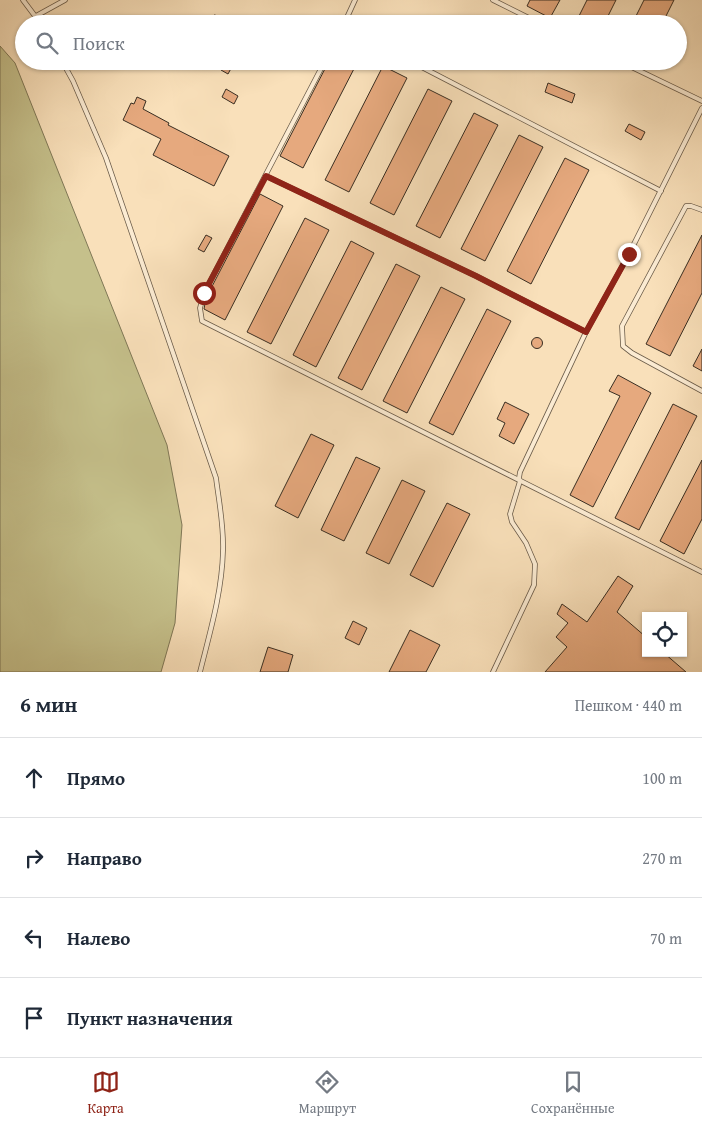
<!DOCTYPE html>
<html lang="ru">
<meta charset="utf-8">
<style>
body{margin:0;font-family:"Gentium Book Plus",serif;background:#f2f2f3;color:#1f2937}
.controls{position:absolute;right:15px;bottom:15px;display:grid;overflow:hidden;border-radius:0px;box-shadow:0 1px 4px #0004}
.controls button{width:45px;height:45px;display:grid;place-items:center;padding:0;border:0;border-bottom:1px solid #e0e1e3;background:#fff;color:#1f2937;font:25px sans-serif}
.stop{position:absolute;width:15px;height:15px;margin:-11px;border:4px solid #8f2418;border-radius:50%;background:#fff}
.stop.end{background:#8f2418;border-color:#fff;box-shadow:0 1px 5px #0008}
.list{margin:0;padding:0;list-style:none}
h2{display:flex;justify-content:space-between;align-items:center;height:65px;margin:0;padding:0 20px;font-size:21px}
h2 small{font-size:16px;font-weight:400;color:#747a83}
.list li{display:grid;grid-template-columns:32px 1fr auto;gap:15px;align-items:center;box-sizing:border-box;height:80px;padding:0 20px;border-top:1px solid #e0e1e3}
.list b{display:block;font-size:19px;white-space:nowrap}
.list em{font-size:16px;font-style:normal;color:#747a83}
.icon{flex:none;width:28px;height:28px;fill:none;stroke:currentColor;stroke-width:2;stroke-linecap:round;stroke-linejoin:round}
.map{position:relative;flex:none;width:702px;height:672px;overflow:hidden}
.search{position:absolute;background:#fff;box-shadow:0 1px 4px #0004;left:15px;right:15px;top:15px;height:55px;display:flex;align-items:center;gap:12px;box-sizing:border-box;padding:0 18px;border-radius:28px;color:#747a83;font-size:19px}
.sheet{height:385px;background:#fff}
nav{display:flex;justify-content:space-around;align-items:center;box-sizing:border-box;height:70px;border-top:1px solid #e0e1e3;background:#fff;font-size:14px;color:#747a83}
nav a{display:grid;justify-items:center;gap:2px}
nav .on{color:#8f2418}
.map>svg:first-child{display:block}
.green{fill:#c5c08b;stroke:#7f7756}
.building{fill:#e6a97e;stroke:#392e22}
.lines{fill:none;stroke-linecap:round;stroke-linejoin:round}
.lane-casing{stroke:#695a48;stroke-width:5.5}
.lane{stroke:#fbebd2;stroke-width:4}
.route{stroke:#8f2418;stroke-width:6}
</style>
<div class="map">
<svg width="702" height="672" viewBox="0 0 702 672">
<rect width="100%" height="100%" fill="#f9e0ba"/>
<filter id="stains"><feTurbulence type="fractalNoise" baseFrequency=".004" numOctaves="4"/><feColorMatrix values="0 0 0 0 .2 0 0 0 0 .09 0 0 0 0 .02 0 0 0 .5 -.17"/></filter>
<radialGradient id="worn" r=".72"><stop offset=".6" stop-color="#630" stop-opacity="0"/><stop offset="1" stop-color="#630" stop-opacity=".3"/></radialGradient>
<path class="green" d="M0 46 15 63 167 445 182 525 175 623 161 672H0Z"/>
<g class="building">
<path d="M530 0H560L550 18 527 6Z"/>
<path d="M587 0H616L604 24H575Z"/>
<path d="M644 0H674L662 24H632Z"/>
<path d="M214 15 219 16 226 24H210L211 18Z"/>
<path d="M226 61H235L228 74 221 70Z"/>
<path d="M329 61H358L303 168 280 156Z"/>
<path d="M383 66 407 78 349 192 325 180Z"/>
<path d="M548 83 575 94 572 103 545 92Z"/>
<path d="M226 89 238 96 234 104 222 97Z"/>
<path d="M428 89 452 101 394 215 370 203Z"/>
<path d="M137 97 146 101 143 109 169 123 168 125 229 156 214 186 153 155 161 139 123 120 131 103 134 104Z"/>
<path d="M474 113 498 125 440 238 416 226Z"/>
<path d="M629 124 645 132 641 140 625 131Z"/>
<path d="M519 135 543 147 485 261 461 249Z"/>
<path d="M565 158 589 170 531 284 507 271Z"/>
<path d="M260 194 283 206 225 320 204 309 206 298Z"/>
<path d="M305 218 329 230 271 344 247 332Z"/>
<path d="M206 235 212 238 204 252 198 249Z"/>
<path d="M702 235V293L670 356 646 344Z"/>
<path d="M351 241 374 253 316 367 293 355Z"/>
<path d="M396 264 420 276 362 390 338 378Z"/>
<path d="M441 287 465 299 407 413 383 401Z"/>
<path d="M487 309 511 321 453 435 429 423Z"/>
<circle cx="537" cy="343" r="5.5"/>
<path d="M702 349V371L693 366Z"/>
<path d="M618 375 651 393 593 507 570 495 620 396 609 391Z"/>
<path d="M505 402 529 414 514 444 499 436 505 423 497 419Z"/>
<path d="M673 404 697 416 639 530 615 518Z"/>
<path d="M311 434 334 445 298 518 275 506Z"/>
<path d="M356 457 380 468 344 541 321 530Z"/>
<path d="M702 460V519L684 554 660 541Z"/>
<path d="M402 480 425 491 389 564 366 553Z"/>
<path d="M447 503 470 514 433 587 410 575Z"/>
<path d="M618 576 633 586 617 612 646 637V653H664L686 672H545L567 647 556 637 568 623 557 614 562 604 587 622Z"/>
<path d="M353 621 367 628 359 645 345 638Z"/>
<path d="M410 630 440 645 426 672H389Z"/>
<path d="M268 647 293 655 288 672H260Z"/>
</g>
<g class="lines">
<g class="lane-casing">
<g id="lane">
<path d="M23 0 41 24"/>
<path d="M493 0 541 24"/>
<path d="M36 16 65 0"/>
<path d="M344 24 355 0"/>
<path d="M62 61 73 81 106 158 216 478C219 502 224 526 223 551 222 592 210 632 200 672"/>
<path d="M325 61 204 293 200 308 202 321 702 572"/>
<path d="M410 61 661 191"/>
<path d="M619 61 702 101"/>
<path d="M266 176 476 276 586 332"/>
<path d="M702 210 691 206H686L622 326 623 346 632 353 702 391"/>
<path d="M493 672 534 585 535 564 526 543 512 522 510 514 520 481 519 478 520 472 586 332 629 254 702 108"/>
</g>
</g>
<use href="#lane" class="lane"/>
</g>
<g class="lines">
<path class="route" d="M204 293 266 176 476 276 586 332 629 254"/>
</g>
<rect width="100%" height="100%" filter="url(#stains)"/>
<rect width="100%" height="100%" fill="url(#worn)"/>
</svg>
<div class="controls">
<button><svg class="icon" aria-label="locate" viewBox="0 0 24 24"><circle cx="12" cy="12" r="6"/><path d="M12 2v4M12 18v4M2 12h4M18 12h4"/></svg></button>
</div>
<div class="stop" style="left:204px;top:293px"></div>
<div class="stop end" style="left:629px;top:254px"></div>
<div class="search"><svg class="icon" aria-label="search" viewBox="0 0 24 24"><circle cx="10" cy="10" r="6"/><path d="M15 15l6 6"/></svg>Поиск</div>
</div>
<section class="sheet">
<h2>6 мин<small>Пешком · 440 m</small></h2>
<ul class="list">
<li><svg class="icon" aria-label="ahead" viewBox="0 0 24 24"><path d="M12 20V5M6 11l6-6 6 6"/></svg><div><b>Прямо</b></div><em>100 m</em></li>
<li><svg class="icon" aria-label="right" viewBox="0 0 24 24"><path d="M7 20v-9h11M14 6l5 5-5 5"/></svg><div><b>Направо</b></div><em>270 m</em></li>
<li><svg class="icon" aria-label="left" viewBox="0 0 24 24"><path d="M17 20v-9H6M10 6l-5 5 5 5"/></svg><div><b>Налево</b></div><em>70 m</em></li>
<li><svg class="icon" aria-label="arrive" viewBox="0 0 24 24"><path d="M6 21V4h12l-3 4 3 4H6"/></svg><div><b>Пункт назначения</b></div></li>
</ul>
</section>
<nav>
<a class="on"><svg class="icon" aria-label="map" viewBox="0 0 24 24"><path d="M3 6l6-2 6 2 6-2v14l-6 2-6-2-6 2zM9 4v14M15 6v14"/></svg>Карта</a>
<a><svg class="icon" aria-label="directions" viewBox="0 0 24 24"><path d="M12 3l9 9-9 9-9-9zM9 14v-3h6M13 9l2 2-2 2"/></svg>Маршрут</a>
<a><svg class="icon" aria-label="saved" viewBox="0 0 24 24"><path d="M7 4h10v16l-5-4-5 4z"/></svg>Сохранённые</a>
</nav>
